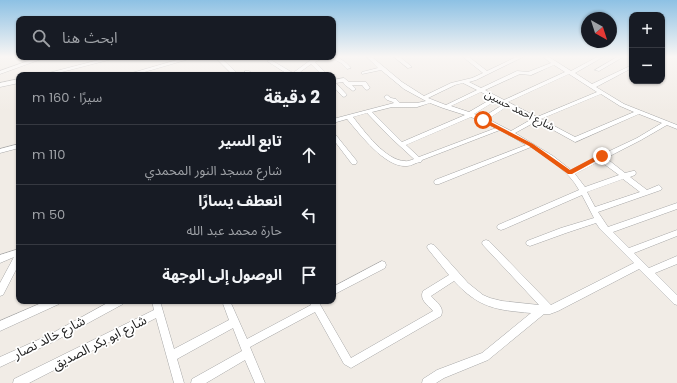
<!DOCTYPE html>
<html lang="ar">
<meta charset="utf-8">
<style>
body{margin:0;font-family:Poppins,"Noto Sans Arabic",sans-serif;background:#242831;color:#f1f3f6;direction:rtl}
.controls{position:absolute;right:12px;top:12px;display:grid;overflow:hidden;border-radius:8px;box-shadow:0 1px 3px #0004}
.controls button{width:36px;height:36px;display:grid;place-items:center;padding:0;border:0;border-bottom:1px solid #363941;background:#171b24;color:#f1f3f6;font:20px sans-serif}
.compass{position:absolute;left:581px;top:12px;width:36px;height:36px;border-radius:50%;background:#171b24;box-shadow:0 1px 3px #0004;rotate:141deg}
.stop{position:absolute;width:12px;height:12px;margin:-9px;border:3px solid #ea580c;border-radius:50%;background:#fff}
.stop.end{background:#ea580c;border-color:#fff;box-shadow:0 1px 4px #0008}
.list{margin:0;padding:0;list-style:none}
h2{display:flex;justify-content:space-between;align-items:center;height:52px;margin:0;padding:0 16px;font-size:17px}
h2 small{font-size:13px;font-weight:400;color:#9ea1a6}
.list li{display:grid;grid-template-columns:26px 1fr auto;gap:12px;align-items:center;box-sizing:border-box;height:60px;padding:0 16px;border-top:1px solid #363941}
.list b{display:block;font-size:15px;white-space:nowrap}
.list p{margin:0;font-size:13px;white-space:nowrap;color:#9ea1a6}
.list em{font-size:13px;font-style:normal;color:#9ea1a6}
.icon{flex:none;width:22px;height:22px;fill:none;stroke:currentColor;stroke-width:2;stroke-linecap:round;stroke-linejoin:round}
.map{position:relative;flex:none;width:677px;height:383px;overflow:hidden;direction:ltr}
.search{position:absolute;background:#171b24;box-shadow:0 1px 3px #0004;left:16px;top:16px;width:320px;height:44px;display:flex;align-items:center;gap:10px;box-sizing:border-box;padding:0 14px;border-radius:8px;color:#9ea1a6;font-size:15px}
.panel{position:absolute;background:#171b24;box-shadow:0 1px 3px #0004;left:16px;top:72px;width:320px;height:232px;border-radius:8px;direction:rtl}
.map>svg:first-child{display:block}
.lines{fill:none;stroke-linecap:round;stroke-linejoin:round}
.street-casing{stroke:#a7a7a7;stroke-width:1}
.street{fill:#fff;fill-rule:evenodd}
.route{fill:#ea580c}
.labels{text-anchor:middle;stroke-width:3.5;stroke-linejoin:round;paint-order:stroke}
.street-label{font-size:11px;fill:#202020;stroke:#fff}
.near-street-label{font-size:13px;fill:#202020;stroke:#fff}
</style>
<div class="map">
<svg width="677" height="383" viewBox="0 0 677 383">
<rect width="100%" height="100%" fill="#f1ece6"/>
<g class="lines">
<g class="street-casing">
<g id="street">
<path d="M39 57H47L0 74V71Z"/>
<path d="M110 57H120L50 75H41Z"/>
<path d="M187 57H196L134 75H125Z"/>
<path d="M215 57H220L236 72V74H232Z"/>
<path d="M317 57H325L315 62 328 75H322L311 64 296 75H289L267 61 271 60 293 73 312 59Z"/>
<path d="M330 57C340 57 345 61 351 68L347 69 341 63Z"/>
<path d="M367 57H372L402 82 424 96 451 83 472 78 483 73 463 57H469L487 71 516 57H523L476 80 469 82 481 88 517 71 528 72 551 63 543 57H549L571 71 597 57H603L575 73 592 84 632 65V68L596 87 624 104 677 125V129L667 125 641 140 606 158 625 173 633 171H635L636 173 635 175 630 177 647 190 659 185 662 188 661 190 598 212 608 227 677 203V209L613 232 629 248 677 230V236L634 253 649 268 677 256V264L655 273 677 295V305L674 304 639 269 558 311 550 314H544L488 360 444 378 436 383H422L423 379 437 370 482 353 531 313C496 310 479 308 454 281L431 296C436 302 445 307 441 316L351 368 344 364 315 312 250 347 265 383H255L245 360 206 383H191L192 379 242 351 233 328 177 359 184 383H174L156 318 29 383H13L14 379 154 310 152 301H160L174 349 229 320 222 301H230L247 339 311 305 309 301H318L351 358 433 311C428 305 419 300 423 291L449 275 428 249 427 247 428 245 431 244 434 245 468 283 483 295 490 298 502 301 539 305 483 245 482 243 483 241 486 240 489 241 551 305 634 263 600 229 596 223 566 233 530 246 527 245 526 243 527 241 561 228 594 218 582 195 504 229 501 230 498 229 497 227 498 225 579 190C569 171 549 159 531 147L439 184H435L434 182 435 180 526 145 511 136 508 135 507 134 500 130 422 160 421 162C416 162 412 166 407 166 385 168 360 134 347 119L333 123V119L394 103C391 100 388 102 384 97L387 95 391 98 396 99 400 103H417L426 101 404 89 381 70 362 74V72L378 68ZM554 65 565 72 504 100 485 90 520 74 531 75ZM569 74 597 92 537 117 508 102ZM463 83 477 90 446 105 428 98 455 85ZM481 92 493 98 469 112 451 106ZM601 94 620 106 634 112 575 137 541 119ZM497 100 504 104 483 117 474 114ZM430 103 443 108 465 115 402 142 372 112 392 107H417ZM508 106 532 119 511 131 488 119ZM367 113 390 137 414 159C411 160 407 162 405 161 386 161 364 131 353 117ZM639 114 662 123 637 138 601 155H598L597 157 571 170 553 156 515 133 537 121 575 142ZM471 117 496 128 419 157 406 145ZM600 161 619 175 585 187 575 174ZM623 179 640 192 595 207 587 192Z"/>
<path d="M394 57H400L412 67 408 68Z"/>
<path d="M617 57H623L599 71 595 70Z"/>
<path d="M245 71H249L255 75H248L245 73Z"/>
<path d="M344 78 349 82H366L370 88 367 90 365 89 362 85H352L356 89 353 91 345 85 343 82 336 83 347 95 344 97 342 96 333 86V80Z"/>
<path d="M19 79V83L0 87V83Z"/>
<path d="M333 133 335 134 356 160 357 162 356 164H352L333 139Z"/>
<path d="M19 144V148L0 153V149Z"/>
<path d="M19 249V264L3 295 0 296V283L14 257 0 263V255Z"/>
<path d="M382 261 385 262 386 265 385 268 333 295V287Z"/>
<path d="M46 301H60L59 304 0 331V321Z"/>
<path d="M111 301H124L123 304 55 341 0 367V357L49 335Z"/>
</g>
</g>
<use href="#street" class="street"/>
</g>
<linearGradient id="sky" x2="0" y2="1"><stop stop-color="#8dc1e4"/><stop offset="0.51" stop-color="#f9f6f4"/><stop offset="1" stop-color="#f9f6f4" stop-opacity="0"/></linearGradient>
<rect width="677" height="111" fill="url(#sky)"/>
<path class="route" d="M481 119H485L533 144 570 170 600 154 605 156 572 174H568L529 146 481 121Z"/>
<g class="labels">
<g class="street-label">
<text transform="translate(520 110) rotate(27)" y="4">شارع احمد حسين</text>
</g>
<g class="near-street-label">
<text transform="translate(49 337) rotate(-27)" y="5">شارع خالد نصار</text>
<text transform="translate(99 342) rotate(-27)" y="5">شارع ابو بكر الصديق</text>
</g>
</g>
</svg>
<div class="controls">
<button>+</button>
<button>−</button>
</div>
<svg class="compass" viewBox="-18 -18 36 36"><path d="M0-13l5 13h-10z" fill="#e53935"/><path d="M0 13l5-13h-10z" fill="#9ea1a6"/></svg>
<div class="stop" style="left:483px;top:120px"></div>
<div class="stop end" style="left:602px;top:156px"></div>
<div class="search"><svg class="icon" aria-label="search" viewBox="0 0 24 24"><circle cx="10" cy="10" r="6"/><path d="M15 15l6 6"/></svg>ابحث هنا</div>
<section class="panel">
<h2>2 دقيقة<small>سيرًا · 160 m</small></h2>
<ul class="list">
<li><svg class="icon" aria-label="ahead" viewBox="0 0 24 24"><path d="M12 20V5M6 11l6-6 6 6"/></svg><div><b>تابع السير</b><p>شارع مسجد النور المحمدي</p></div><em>110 m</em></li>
<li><svg class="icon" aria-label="left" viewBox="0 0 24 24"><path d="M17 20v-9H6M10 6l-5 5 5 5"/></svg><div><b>انعطف يسارًا</b><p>حارة محمد عبد الله</p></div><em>50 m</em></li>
<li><svg class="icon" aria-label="arrive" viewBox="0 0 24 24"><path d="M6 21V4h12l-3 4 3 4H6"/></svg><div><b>الوصول إلى الوجهة</b></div></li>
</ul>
</section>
</div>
